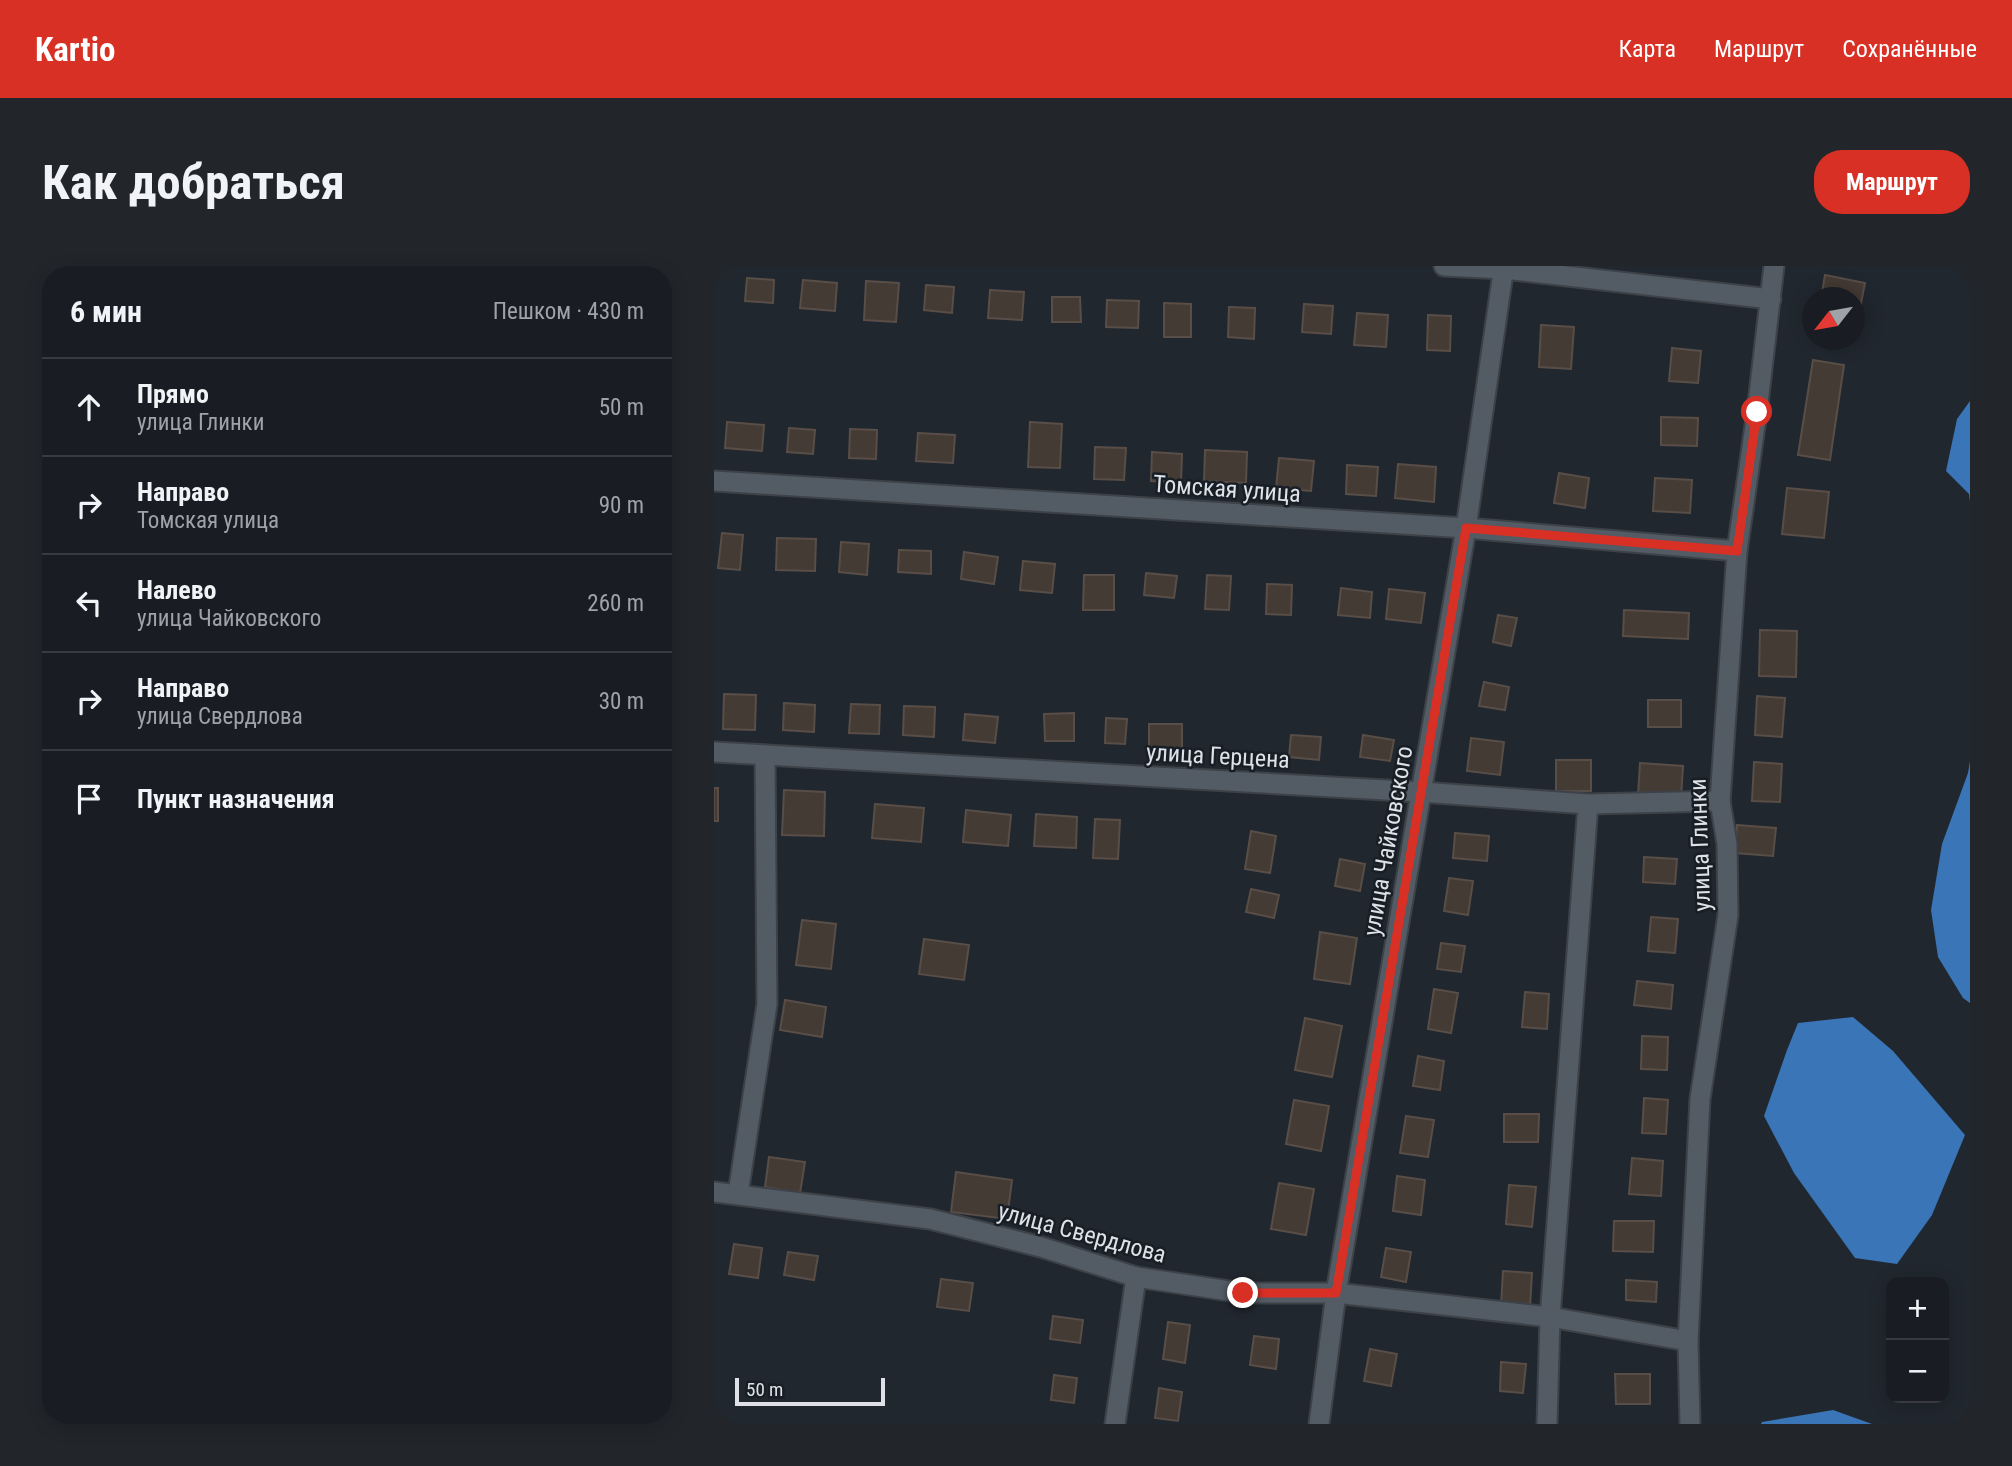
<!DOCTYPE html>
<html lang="ru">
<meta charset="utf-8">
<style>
body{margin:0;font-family:"Roboto Condensed",sans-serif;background:#22262b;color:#f1f3f6}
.controls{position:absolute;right:21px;bottom:21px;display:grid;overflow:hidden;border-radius:14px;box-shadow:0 4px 18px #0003}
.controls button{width:63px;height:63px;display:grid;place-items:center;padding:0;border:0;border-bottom:2px solid #373b41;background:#191d23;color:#f1f3f6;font:35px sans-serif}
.compass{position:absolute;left:1088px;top:21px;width:63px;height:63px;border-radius:50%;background:#191d23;box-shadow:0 4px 18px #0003;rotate:239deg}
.scale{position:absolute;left:21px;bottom:18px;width:150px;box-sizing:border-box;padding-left:7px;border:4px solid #dee2e8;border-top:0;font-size:19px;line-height:24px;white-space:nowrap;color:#dee2e8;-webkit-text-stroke:5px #171e25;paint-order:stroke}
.stop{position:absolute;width:21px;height:21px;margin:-16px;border:5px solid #d93025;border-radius:50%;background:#fff}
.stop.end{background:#d93025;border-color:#fff;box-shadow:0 2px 7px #0008}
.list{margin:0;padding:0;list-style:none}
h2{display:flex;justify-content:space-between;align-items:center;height:91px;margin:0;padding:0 28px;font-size:30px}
h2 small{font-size:23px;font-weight:400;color:#9fa2a6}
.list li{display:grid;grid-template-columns:46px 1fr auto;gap:21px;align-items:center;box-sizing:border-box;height:98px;padding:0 28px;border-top:2px solid #373b41}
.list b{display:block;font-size:26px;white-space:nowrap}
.list p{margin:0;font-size:23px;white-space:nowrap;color:#9fa2a6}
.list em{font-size:23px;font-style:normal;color:#9fa2a6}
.icon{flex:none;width:38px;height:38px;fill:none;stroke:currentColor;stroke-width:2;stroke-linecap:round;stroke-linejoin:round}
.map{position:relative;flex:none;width:1256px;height:1158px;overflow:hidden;border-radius:28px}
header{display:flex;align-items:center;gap:42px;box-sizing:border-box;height:98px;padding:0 35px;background:#d93025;color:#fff}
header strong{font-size:33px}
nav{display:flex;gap:38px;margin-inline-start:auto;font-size:24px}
.intro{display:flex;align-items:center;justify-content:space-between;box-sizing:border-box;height:168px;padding:0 42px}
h1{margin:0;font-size:49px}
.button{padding:18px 32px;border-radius:28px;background:#d93025;color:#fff;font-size:24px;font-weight:700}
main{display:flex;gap:42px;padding:0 42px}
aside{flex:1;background:#191d23;border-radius:28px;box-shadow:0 4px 18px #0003}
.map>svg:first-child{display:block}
.water{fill:#3975b7}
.building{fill:#453b35;stroke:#584e47;stroke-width:2}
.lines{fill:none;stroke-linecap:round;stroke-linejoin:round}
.street-casing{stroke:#3d4249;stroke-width:23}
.street{stroke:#535b64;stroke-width:19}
.route{stroke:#d93025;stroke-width:9}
.labels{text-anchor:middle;stroke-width:5;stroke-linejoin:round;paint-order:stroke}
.street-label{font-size:24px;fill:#dee2e8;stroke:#171e25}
</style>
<header>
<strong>Kartio</strong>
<nav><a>Карта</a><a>Маршрут</a><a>Сохранённые</a></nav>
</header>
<div class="intro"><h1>Как добраться</h1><a class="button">Маршрут</a></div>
<main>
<aside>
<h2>6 мин<small>Пешком · 430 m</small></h2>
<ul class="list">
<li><svg class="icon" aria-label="ahead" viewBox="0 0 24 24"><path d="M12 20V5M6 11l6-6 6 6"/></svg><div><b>Прямо</b><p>улица Глинки</p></div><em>50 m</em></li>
<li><svg class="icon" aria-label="right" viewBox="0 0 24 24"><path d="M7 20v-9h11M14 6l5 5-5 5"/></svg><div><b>Направо</b><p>Томская улица</p></div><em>90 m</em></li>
<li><svg class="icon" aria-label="left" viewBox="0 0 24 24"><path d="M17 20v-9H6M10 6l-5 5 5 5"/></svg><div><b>Налево</b><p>улица Чайковского</p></div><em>260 m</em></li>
<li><svg class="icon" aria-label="right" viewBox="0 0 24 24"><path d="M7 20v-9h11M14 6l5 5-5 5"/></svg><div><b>Направо</b><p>улица Свердлова</p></div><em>30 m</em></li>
<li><svg class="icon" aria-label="arrive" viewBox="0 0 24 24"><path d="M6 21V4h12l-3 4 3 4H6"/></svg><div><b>Пункт назначения</b></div></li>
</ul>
</aside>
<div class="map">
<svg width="1256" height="1158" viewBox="0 0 1256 1158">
<rect width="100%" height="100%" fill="#21272f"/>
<g class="water">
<path d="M1256 135V236L1255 228 1232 205 1243 153Z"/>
<path d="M1256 495V737L1249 732 1224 691 1217 644 1228 578 1254 507Z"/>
<path d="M1139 751 1179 785 1251 869 1218 949 1183 998 1141 992 1080 907 1050 850 1073 784 1084 757Z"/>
<path d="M1119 1144 1158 1158H1047L1048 1156Z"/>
</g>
<g class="building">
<path d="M1111 9 1151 17 1142 63 1140 32H1107Z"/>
<path d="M33 12 60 14 59 37 31 35Z"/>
<path d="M89 14 123 17 121 45 86 42Z"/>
<path d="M152 15 185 17 182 56 150 54Z"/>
<path d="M212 19 240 21 238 47 210 44Z"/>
<path d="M276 24 310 26 308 54 274 52Z"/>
<path d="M338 31H366L367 56H338Z"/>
<path d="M393 34 425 35 424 62 392 61Z"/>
<path d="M450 37 477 38V71H450Z"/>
<path d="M590 38 619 40 617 68 588 66Z"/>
<path d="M515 41 541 42 540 73 514 71Z"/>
<path d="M643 47 674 49 672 81 640 79Z"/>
<path d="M714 49 737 50 736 85 713 84Z"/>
<path d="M827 59 860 61 857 103 825 101Z"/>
<path d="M958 82 987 85 984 117 955 115Z"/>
<path d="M1099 94 1130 99 1116 194 1084 189Z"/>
<path d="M947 151 984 152 983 180 947 179Z"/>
<path d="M13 156 50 159 48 185 11 182Z"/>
<path d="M316 156 348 158 346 202 314 201Z"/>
<path d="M75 162 101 164 99 188 73 186Z"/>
<path d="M136 163 163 164 162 193 135 192Z"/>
<path d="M204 167 241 169 239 197 202 195Z"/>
<path d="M381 181 412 182 410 214 380 213Z"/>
<path d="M491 184 533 186 532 217 490 215Z"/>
<path d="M438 186 468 188 467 217 437 215Z"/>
<path d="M565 192 600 195 597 225 562 222Z"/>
<path d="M684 198 722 201 720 236 681 232Z"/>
<path d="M633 199 664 201 662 230 632 228Z"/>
<path d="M845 207 875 212 871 242 840 237Z"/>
<path d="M941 212 978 214 976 247 939 245Z"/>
<path d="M1073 222 1115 226 1110 272 1068 268Z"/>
<path d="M8 267 29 269 26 304 4 302Z"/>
<path d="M63 272 102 273 101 305 62 304Z"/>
<path d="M127 276 155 278 153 309 125 306Z"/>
<path d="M185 284 217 285V308L184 306Z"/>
<path d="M250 286 284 291 280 318 247 313Z"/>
<path d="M309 295 341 298 338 327 306 324Z"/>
<path d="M432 307 463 310 460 332 430 329Z"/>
<path d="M370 309H400V344H369Z"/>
<path d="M493 309 517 310 515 344 491 343Z"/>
<path d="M553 318 578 319 577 349 552 348Z"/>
<path d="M627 322 658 326 656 352 624 349Z"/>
<path d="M675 323 711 327 707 357 672 353Z"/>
<path d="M910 344 975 347 974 373 909 370Z"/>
<path d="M784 349 803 352 797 380 779 376Z"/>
<path d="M1046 364 1083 365 1082 411 1045 410Z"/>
<path d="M770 416 795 421 791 444 765 440Z"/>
<path d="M10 428 42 429 41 464 9 463Z"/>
<path d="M1043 430 1071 432 1068 471 1041 469Z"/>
<rect x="934" y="434" width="33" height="27"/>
<path d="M70 437 101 439 100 466 69 464Z"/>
<path d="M137 438 166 439 165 468 135 467Z"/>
<path d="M190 440 221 441 220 471 189 469Z"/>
<path d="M360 447V475H331L330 448Z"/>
<path d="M251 448 284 451 281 477 249 474Z"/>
<path d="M392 452 413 453 411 478 391 477Z"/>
<rect x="435" y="458" width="33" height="26"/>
<path d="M577 469 607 471 605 494 575 491Z"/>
<path d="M649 469 680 474 676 495 646 491Z"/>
<path d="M757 472 790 476 786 509 753 505Z"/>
<rect x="842" y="494" width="35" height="31"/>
<path d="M1040 496 1068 498 1066 536 1038 535Z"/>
<path d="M926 497 969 500 967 532 924 529Z"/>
<rect x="0" y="522" width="4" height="33"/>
<path d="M70 524 111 526 110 570 68 569Z"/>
<path d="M161 538 210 542 207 576 158 572Z"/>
<path d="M252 544 297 549 294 580 249 576Z"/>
<path d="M322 548 363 551 362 582 320 580Z"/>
<path d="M381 553 406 554 404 593 379 592Z"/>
<path d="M1023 559 1062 562 1059 590 1021 587Z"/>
<path d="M537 565 562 570 556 607 531 603Z"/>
<path d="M741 567 775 570 773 595 739 592Z"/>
<path d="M930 591 963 593 961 618 929 616Z"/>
<path d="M626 593 651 598 646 625 621 620Z"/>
<path d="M735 612 759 615 754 649 730 645Z"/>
<path d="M537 623 565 629 560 652 532 646Z"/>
<path d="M937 651 964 653 961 687 934 685Z"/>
<path d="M88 654 122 658 117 703 82 699Z"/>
<path d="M606 666 643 672 636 718 600 713Z"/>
<path d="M210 673 255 679 250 714 205 708Z"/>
<path d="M727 677 751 680 747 706 723 703Z"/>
<path d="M923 715 959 719 957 743 920 739Z"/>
<path d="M720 723 744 727 737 767 714 763Z"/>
<path d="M811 726 835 728 833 763 808 761Z"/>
<path d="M71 734 112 741 108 771 66 764Z"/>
<path d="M591 752 628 760 618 811 581 804Z"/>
<path d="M928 770 954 771 953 804 927 803Z"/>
<path d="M704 790 730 795 726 824 699 820Z"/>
<path d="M930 832 954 834 952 868 928 867Z"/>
<path d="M580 834 615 840 607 885 572 878Z"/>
<path d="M790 848H825L824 876H790Z"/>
<path d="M692 850 720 854 714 891 686 887Z"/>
<path d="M55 891 91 896 86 927 51 921Z"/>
<path d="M918 892 949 895 947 930 915 928Z"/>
<path d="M242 906 298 914 293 953 237 946Z"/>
<path d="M683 910 711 914 707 949 679 945Z"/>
<path d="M565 917 600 923 592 969 557 963Z"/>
<path d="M795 919 822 921 818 961 792 958Z"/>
<path d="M900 955H940L939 986 899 985Z"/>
<path d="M20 978 48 982 44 1012 15 1008Z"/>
<path d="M672 982 697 986 692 1016 667 1011Z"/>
<path d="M74 986 104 990 100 1014 70 1009Z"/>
<path d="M789 1005 818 1007 816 1041 787 1039Z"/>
<path d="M227 1013 259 1017 255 1045 223 1041Z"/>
<path d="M912 1014 943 1016 942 1036 912 1034Z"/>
<path d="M339 1050 369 1054 366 1077 336 1073Z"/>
<path d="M454 1056 476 1059 471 1097 449 1093Z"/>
<path d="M540 1070 565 1073 562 1103 536 1099Z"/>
<path d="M656 1083 683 1088 677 1120 650 1115Z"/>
<path d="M787 1096 812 1098 809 1127 786 1125Z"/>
<path d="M901 1108H936V1138H902Z"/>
<path d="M340 1109 363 1112 360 1137 337 1134Z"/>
<path d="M445 1122 468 1126 464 1155 441 1152Z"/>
</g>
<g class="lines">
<g class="street-casing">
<g id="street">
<path d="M730 0 790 3 1057 33"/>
<path d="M0 215 752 262 1023 285"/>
<path d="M0 486 707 526 874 538 1006 535"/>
<path d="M0 926 216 953 327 981 422 1011 529 1027H622L836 1051 974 1075"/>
<path d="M24 928 53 738 51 489"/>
<path d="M401 1158 422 1011"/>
<path d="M605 1158 622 1027 752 262 790 0"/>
<path d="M833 1158 836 1051 874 538"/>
<path d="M976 1158 974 1075 986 833 1014 649 1013 578 1006 535 1023 285 1043 146 1060 0"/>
</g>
</g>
<use href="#street" class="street"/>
</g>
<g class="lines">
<path class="route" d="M529 1027H622L752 262 1023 285 1043 146"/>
</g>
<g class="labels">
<g class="street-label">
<text transform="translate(513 223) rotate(4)" y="8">Томская улица</text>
<text transform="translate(504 490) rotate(3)" y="8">улица Герцена</text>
<text transform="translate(674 575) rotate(-80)" y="8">улица Чайковского</text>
<text transform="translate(986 579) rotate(-92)" y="8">улица Глинки</text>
<text transform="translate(368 967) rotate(15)" y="8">улица Свердлова</text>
</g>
</g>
</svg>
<div class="controls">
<button>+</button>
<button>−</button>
</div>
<svg class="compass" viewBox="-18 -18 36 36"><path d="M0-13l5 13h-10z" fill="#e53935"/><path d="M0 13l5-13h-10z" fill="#9fa2a6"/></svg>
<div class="scale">50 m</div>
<div class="stop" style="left:1043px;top:146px"></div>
<div class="stop end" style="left:529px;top:1027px"></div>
</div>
</main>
